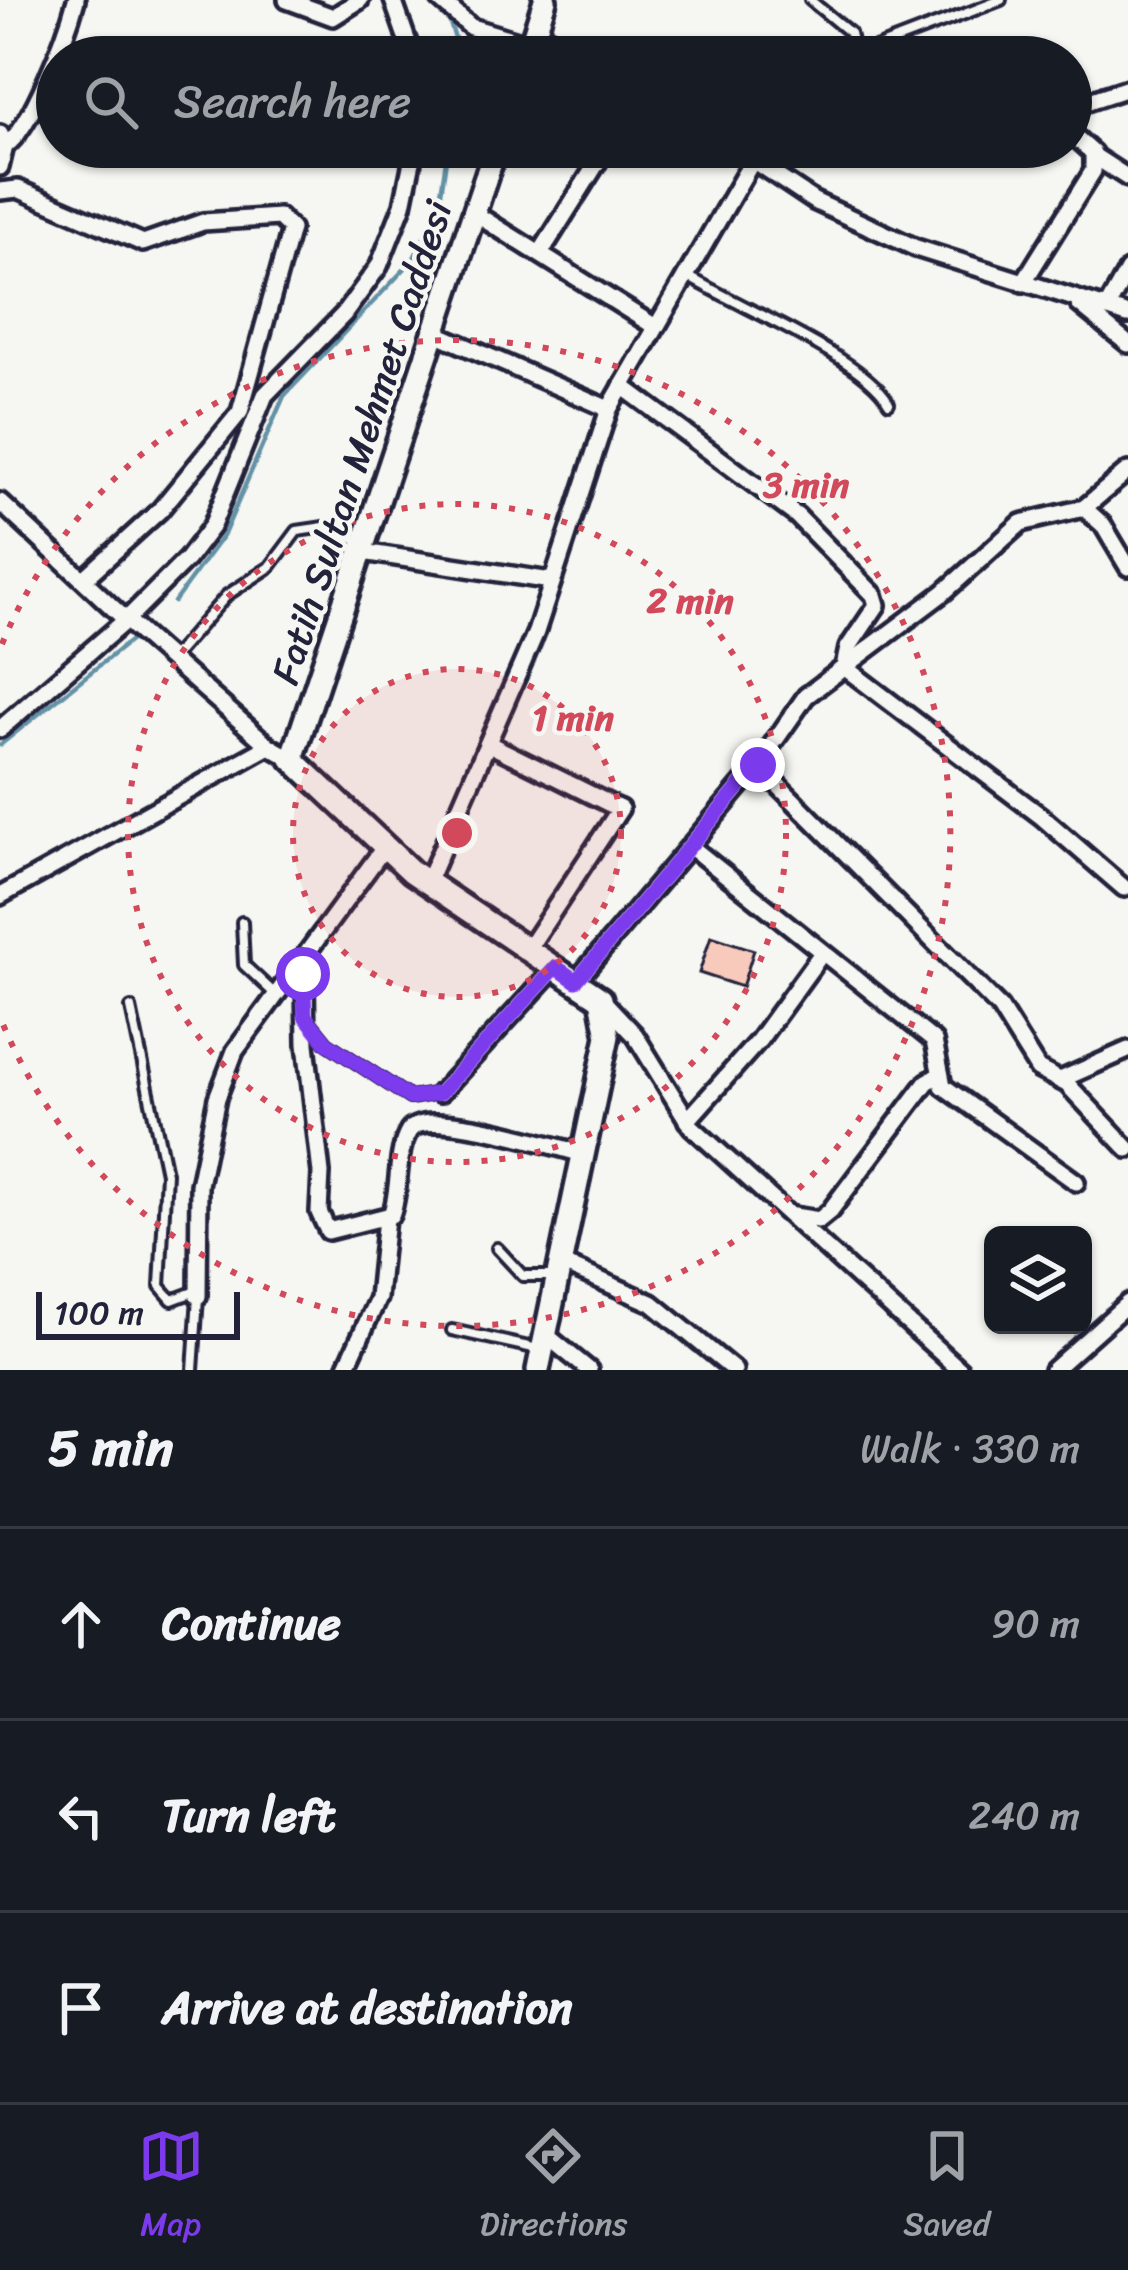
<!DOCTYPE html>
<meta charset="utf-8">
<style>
body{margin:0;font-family:Sriracha,sans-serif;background:#20242c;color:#f1f3f6}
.controls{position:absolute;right:36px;bottom:36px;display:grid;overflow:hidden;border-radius:18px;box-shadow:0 3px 9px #0004}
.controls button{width:108px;height:108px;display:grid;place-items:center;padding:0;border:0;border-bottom:3px solid #363941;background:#171b24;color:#f1f3f6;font:60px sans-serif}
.scale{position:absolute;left:36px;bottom:30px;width:204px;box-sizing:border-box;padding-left:12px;border:6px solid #22223b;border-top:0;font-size:33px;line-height:42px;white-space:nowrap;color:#22223b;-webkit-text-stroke:9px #f6f6f2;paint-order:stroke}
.stop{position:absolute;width:36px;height:36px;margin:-27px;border:9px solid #7c3aed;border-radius:50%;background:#fff}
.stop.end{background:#7c3aed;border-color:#fff;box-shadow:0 3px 12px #0008}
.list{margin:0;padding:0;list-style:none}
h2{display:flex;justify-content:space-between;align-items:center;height:156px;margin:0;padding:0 48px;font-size:51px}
h2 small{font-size:39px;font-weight:400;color:#9ea1a6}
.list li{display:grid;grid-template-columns:78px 1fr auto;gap:36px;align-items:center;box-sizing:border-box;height:192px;padding:0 48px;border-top:3px solid #363941}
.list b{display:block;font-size:45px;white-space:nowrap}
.list em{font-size:39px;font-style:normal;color:#9ea1a6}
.icon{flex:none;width:66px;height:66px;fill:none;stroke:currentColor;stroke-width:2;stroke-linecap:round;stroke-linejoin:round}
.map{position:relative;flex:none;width:1128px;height:1370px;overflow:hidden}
.search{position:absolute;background:#171b24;box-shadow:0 3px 9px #0004;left:36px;right:36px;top:36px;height:132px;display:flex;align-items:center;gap:30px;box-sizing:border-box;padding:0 42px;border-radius:66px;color:#9ea1a6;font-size:45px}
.sheet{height:732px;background:#171b24}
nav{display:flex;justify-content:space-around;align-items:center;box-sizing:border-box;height:168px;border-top:3px solid #363941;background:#171b24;font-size:33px;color:#9ea1a6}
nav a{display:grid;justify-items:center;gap:6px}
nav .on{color:#7c3aed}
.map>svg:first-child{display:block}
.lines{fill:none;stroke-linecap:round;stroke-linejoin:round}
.stream{stroke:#6392a6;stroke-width:4.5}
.building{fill:#f7cabb;stroke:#22223b;stroke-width:3}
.lane-casing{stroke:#22223b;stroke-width:16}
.street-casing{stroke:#22223b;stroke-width:24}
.secondary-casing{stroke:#22223b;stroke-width:30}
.lane{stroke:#f6f6f2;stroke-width:8}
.street{stroke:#f6f6f2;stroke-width:15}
.secondary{stroke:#f6f6f2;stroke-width:21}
.route{stroke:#7c3aed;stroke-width:15}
.ring{fill:none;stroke:#d1495b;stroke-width:6;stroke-dasharray:6 12}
.labels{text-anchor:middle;stroke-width:9;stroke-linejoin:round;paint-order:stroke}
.street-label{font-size:39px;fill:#22223b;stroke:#f6f6f2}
.centre{fill:#d1495b;stroke:#f6f6f2;stroke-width:6}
.ring-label{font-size:36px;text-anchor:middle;font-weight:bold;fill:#d1495b;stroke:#f6f6f2;stroke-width:9;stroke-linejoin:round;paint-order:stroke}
</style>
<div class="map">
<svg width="1128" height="1370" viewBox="0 0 1128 1370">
<rect width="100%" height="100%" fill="#f6f6f2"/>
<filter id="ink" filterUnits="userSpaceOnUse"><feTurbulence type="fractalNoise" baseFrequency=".00833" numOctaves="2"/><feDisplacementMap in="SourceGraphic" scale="24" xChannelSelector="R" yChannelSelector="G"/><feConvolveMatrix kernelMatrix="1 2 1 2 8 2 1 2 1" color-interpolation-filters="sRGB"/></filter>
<g filter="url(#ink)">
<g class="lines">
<g class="stream">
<path d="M448 17 461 57"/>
<path d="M174 602 224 534 284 396 413 260 439 206 448 147"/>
<path d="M0 745 136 636"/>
</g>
</g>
<path class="building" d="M711 936 754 950 742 987 699 973Z"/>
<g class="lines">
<g class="lane-casing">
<g id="lane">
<path d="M810 0 850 33 855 55"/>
<path d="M852 57 1001 0"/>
<path d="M686 275C736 306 862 356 889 403"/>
<path d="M173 657 227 595 270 567 297 531 324 527 359 541"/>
<path d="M242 922 244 965 275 994"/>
<path d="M131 1008 166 1173 160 1286 172 1300 196 1291"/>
<path d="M310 1022 327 1043 410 1098 440 1093"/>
<path d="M497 1248 523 1276H555"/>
<path d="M452 1330 538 1349"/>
<path d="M193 1370 198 1297"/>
</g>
</g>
<g class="street-casing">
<g id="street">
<path d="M287 0 333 17 360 0"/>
<path d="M393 0 413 57"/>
<path d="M440 0 471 27 531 45"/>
<path d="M536 32 586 57"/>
<path d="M1071 107 1128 88"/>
<path d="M0 134 5 146 0 167"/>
<path d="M5 146C32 128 67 33 76 0"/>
<path d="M733 147 814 201 916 248 1128 315"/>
<path d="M1094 156 1128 178"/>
<path d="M0 191 18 189 143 243 203 222 279 217 291 229 240 412 160 510 85 578"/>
<path d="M474 213 654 326"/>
<path d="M541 252 607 147"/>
<path d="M1023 283 1093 171V153L1071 133"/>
<path d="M1079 304 1128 344"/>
<path d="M1106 309 1128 270"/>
<path d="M435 333 609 409"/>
<path d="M622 386 797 516 874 595 877 605 848 648 844 667 1042 817 1124 888"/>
<path d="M0 502 126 620 187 559 212 526 265 395 344 314 379 266 403 205 415 147"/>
<path d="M1084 508 1103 525 1128 567"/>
<path d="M363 552 551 581"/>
<path d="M0 729 126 620 269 746 292 759"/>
<path d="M489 744 620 809 528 949"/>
<path d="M758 765 1000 1008 1038 1069 1067 1084 1128 1149"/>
<path d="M691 847 934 1041 943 1086 1076 1182"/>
<path d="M427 883 536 632 609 409 753 160"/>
<path d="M0 896 269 746"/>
<path d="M296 967 305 981 306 1044 321 1173 319 1212 328 1231 391 1215C401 1190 395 1154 409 1131 426 1106 555 1147 584 1154"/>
<path d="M576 981 758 765 806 696 943 593 1021 523 1084 508 1128 471"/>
<path d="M603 1001 635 1035 691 1126 960 1370"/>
<path d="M1060 1080 1128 1050"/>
<path d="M440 1093 556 967"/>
<path d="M687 1121 759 1040 822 953"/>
<path d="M794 1216 819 1220 830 1211 927 1082 938 1076"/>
<path d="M561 1263 652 1303 734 1370"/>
<path d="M198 1296 199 1185 217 1098 235 1051 386 845"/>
<path d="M546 1335 589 1370"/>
<path d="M345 1370 378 1298 386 1218"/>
<path d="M1053 1370 1128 1303"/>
</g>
</g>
<g class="secondary-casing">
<g id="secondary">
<path d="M527 57 545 0"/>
<path d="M496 147 292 759 412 872 601 999 608 1036 538 1370"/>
</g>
</g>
<use href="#lane" class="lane"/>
<use href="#street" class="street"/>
<use href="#secondary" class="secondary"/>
</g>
</g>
<g class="lines" filter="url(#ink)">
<path class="route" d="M303 974 305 1016 327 1043 410 1098 440 1093 556 967 576 981 758 765"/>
</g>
<circle cx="457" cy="833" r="164" fill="#d1495b" fill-opacity=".12"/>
<g class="ring">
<circle cx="457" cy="833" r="164"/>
<circle cx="457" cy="833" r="329"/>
<path d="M2 644A493 493 0 1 1 2 1022"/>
</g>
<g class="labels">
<g class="street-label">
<text transform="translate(361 442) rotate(-72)" y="14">Fatih Sultan Mehmet Caddesi</text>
</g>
</g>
<circle cx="457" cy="833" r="18" class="centre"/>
<g class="ring-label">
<text x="806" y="497">3 min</text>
<text x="690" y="613">2 min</text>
<text x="573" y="730">1 min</text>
</g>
</svg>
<div class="controls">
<button><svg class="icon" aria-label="layers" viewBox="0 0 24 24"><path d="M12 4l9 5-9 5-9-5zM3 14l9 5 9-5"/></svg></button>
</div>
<div class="scale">100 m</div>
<div class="stop" style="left:303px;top:974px"></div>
<div class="stop end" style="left:758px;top:765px"></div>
<div class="search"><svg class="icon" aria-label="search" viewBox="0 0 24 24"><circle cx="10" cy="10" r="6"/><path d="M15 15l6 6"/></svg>Search here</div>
</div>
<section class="sheet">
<h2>5 min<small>Walk · 330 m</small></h2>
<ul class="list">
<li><svg class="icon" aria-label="ahead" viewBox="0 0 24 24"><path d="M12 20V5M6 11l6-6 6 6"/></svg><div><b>Continue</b></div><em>90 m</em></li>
<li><svg class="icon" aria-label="left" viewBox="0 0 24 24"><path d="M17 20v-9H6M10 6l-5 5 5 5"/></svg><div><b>Turn left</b></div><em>240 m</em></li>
<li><svg class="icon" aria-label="arrive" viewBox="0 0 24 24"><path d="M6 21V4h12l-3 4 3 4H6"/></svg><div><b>Arrive at destination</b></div></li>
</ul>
</section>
<nav>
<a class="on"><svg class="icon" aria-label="map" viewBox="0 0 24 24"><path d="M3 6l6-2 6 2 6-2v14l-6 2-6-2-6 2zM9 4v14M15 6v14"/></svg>Map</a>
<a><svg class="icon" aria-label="directions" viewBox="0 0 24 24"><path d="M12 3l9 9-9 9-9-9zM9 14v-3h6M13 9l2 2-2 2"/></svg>Directions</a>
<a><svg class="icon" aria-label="saved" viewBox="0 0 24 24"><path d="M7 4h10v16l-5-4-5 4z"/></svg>Saved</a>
</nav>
